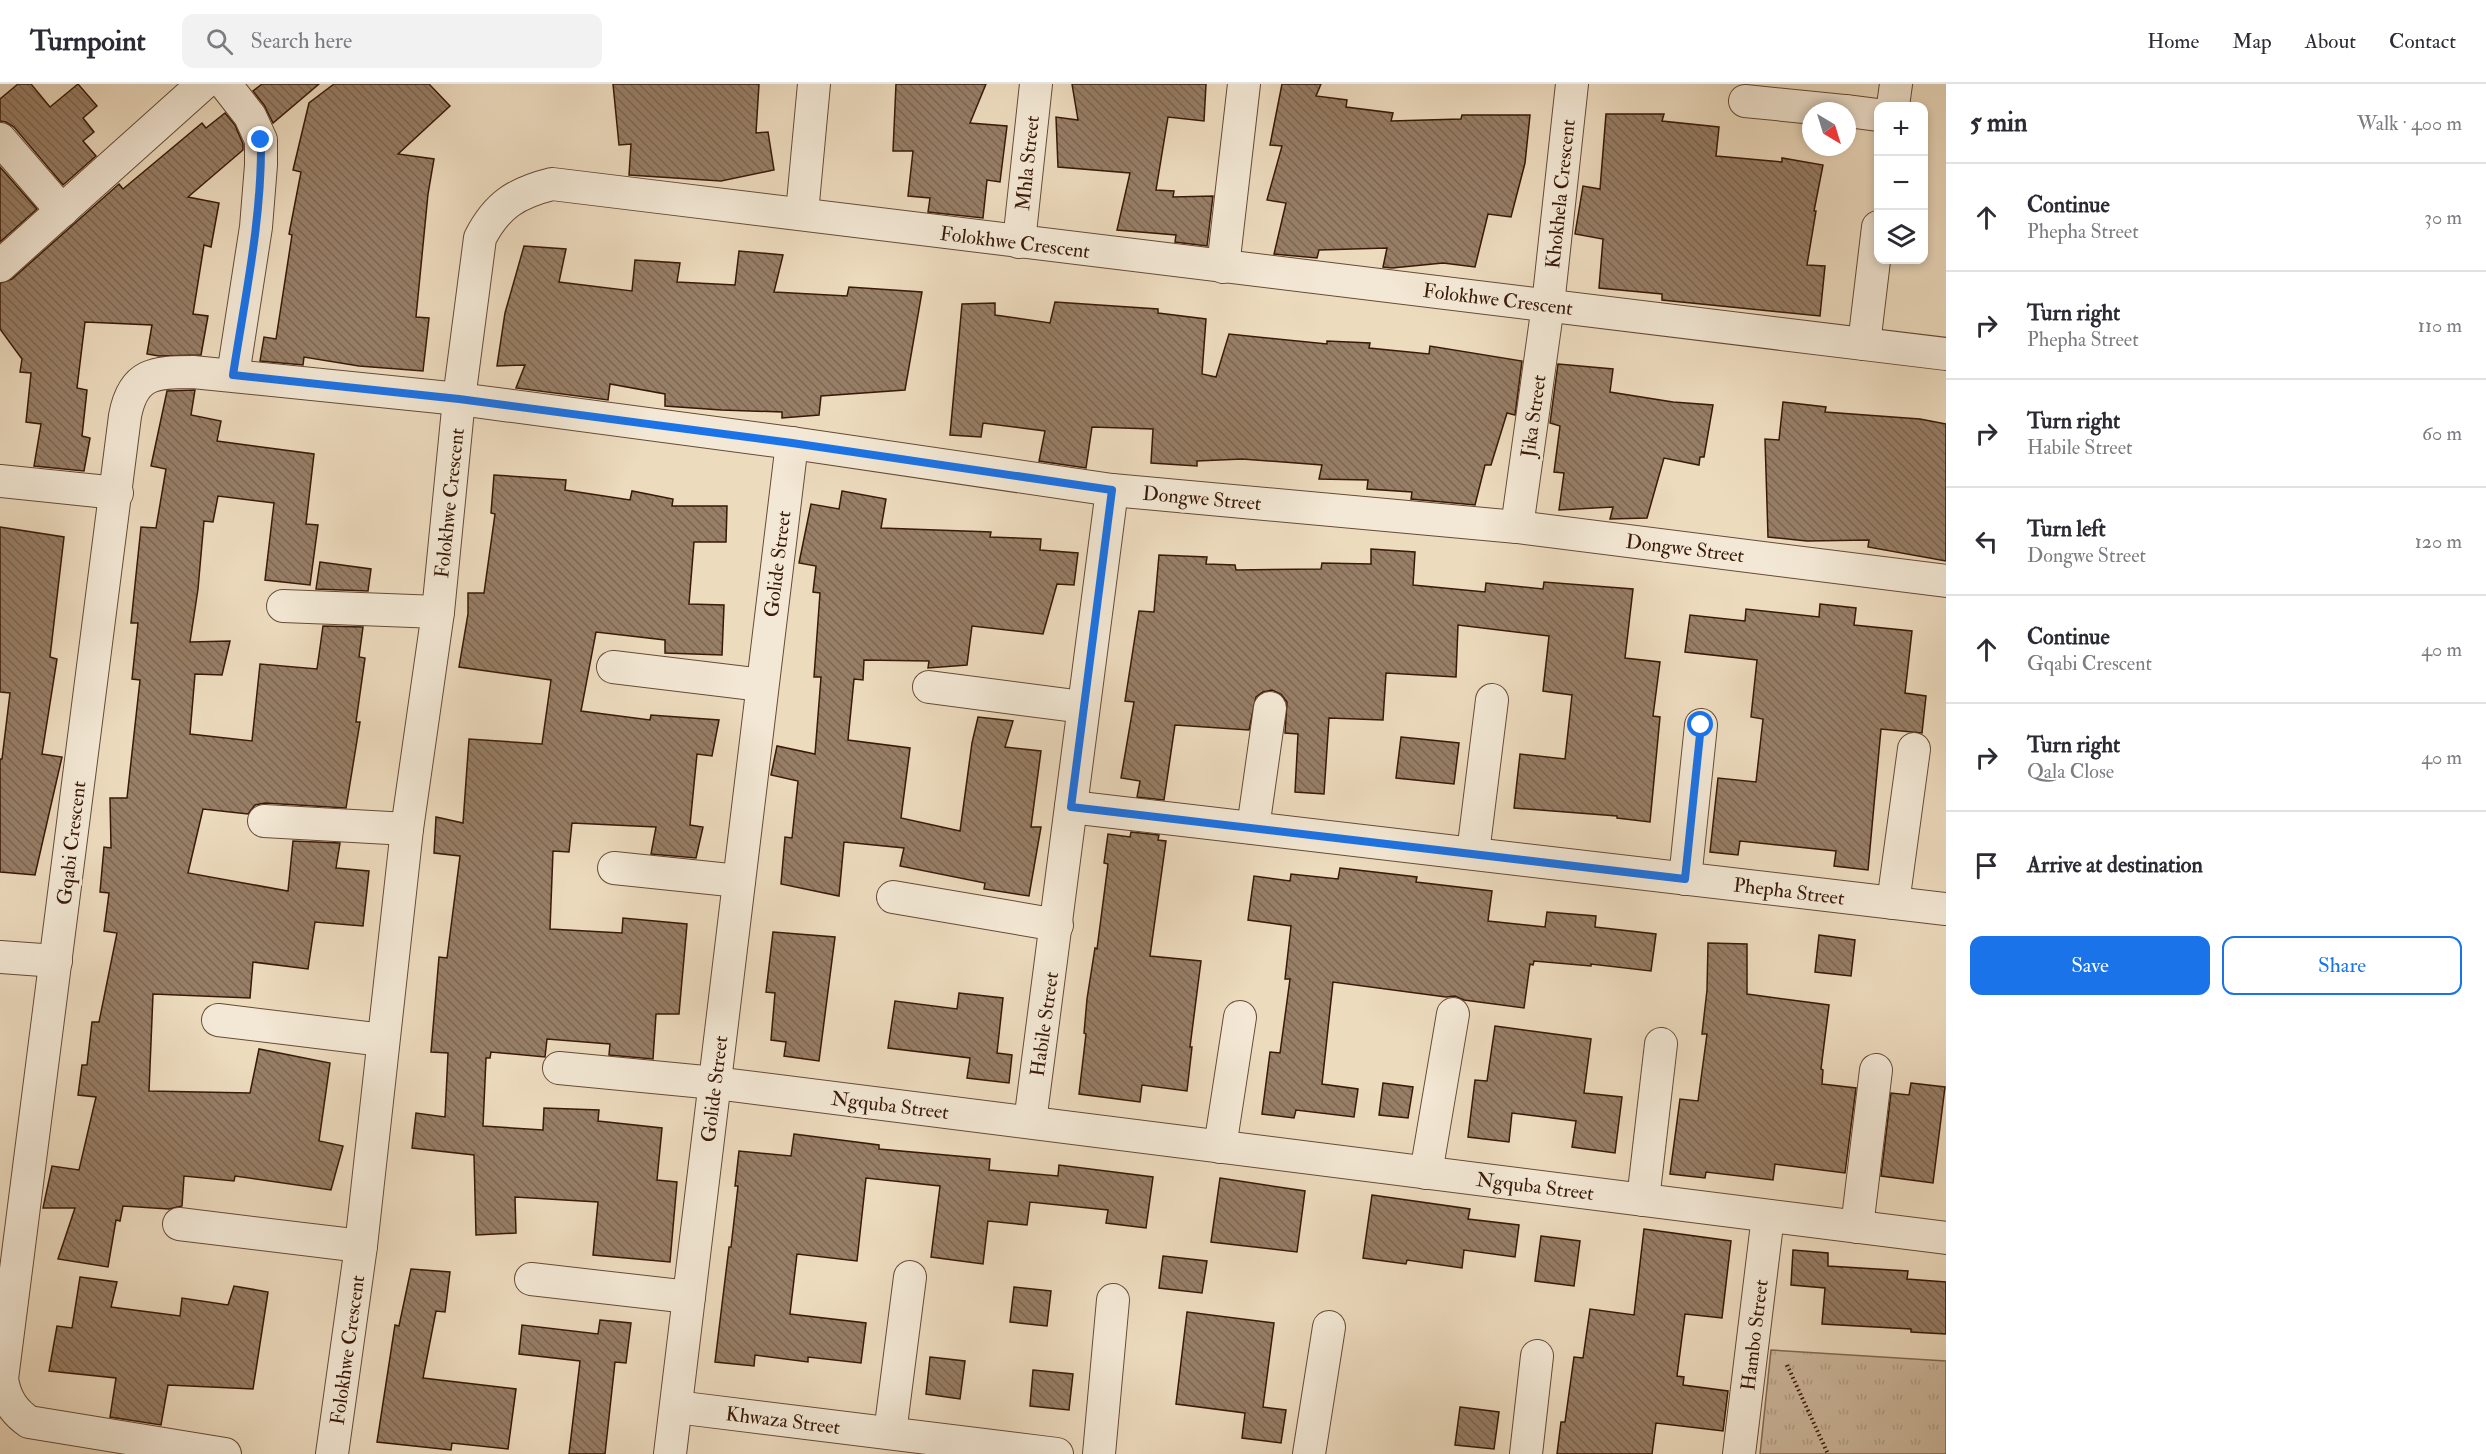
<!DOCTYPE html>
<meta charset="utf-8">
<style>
body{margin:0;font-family:"IM FELL Double Pica",serif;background:#f2f2f3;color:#2b2b33}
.controls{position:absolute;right:18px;top:18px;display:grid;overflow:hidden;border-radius:12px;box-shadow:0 3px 9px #0003}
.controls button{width:54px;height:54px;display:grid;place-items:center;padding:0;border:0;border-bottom:2px solid #e1e1e2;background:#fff;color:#2b2b33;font:30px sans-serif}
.compass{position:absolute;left:1802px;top:18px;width:54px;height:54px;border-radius:50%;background:#fff;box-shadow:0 3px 9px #0003;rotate:142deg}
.stop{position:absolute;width:18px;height:18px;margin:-14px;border:4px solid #1a73e8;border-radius:50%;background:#fff}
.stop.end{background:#1a73e8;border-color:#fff;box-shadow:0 2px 6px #0008}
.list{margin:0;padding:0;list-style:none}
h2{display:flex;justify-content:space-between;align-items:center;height:78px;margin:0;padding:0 24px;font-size:26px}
h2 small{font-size:20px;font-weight:400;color:#7c7c81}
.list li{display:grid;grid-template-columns:39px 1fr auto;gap:18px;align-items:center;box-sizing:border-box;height:108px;padding:0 24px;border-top:2px solid #e1e1e2}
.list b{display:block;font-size:22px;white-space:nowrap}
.list p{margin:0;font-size:20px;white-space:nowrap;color:#7c7c81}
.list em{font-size:20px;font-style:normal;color:#7c7c81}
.actions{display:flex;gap:12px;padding:18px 24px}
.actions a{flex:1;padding:14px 0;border:2px solid #1a73e8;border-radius:12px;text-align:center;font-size:21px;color:#1a73e8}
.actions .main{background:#1a73e8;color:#fff}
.icon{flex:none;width:33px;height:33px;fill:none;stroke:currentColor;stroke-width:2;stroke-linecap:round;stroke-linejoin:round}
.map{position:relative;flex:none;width:1946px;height:1370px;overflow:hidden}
header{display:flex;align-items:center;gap:36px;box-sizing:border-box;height:84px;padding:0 30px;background:#fff;border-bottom:2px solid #e1e1e2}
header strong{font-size:28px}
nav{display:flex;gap:33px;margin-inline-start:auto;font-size:21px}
.search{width:420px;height:54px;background:#f2f2f3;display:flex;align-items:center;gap:15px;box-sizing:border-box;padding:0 21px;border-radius:12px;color:#7c7c81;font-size:22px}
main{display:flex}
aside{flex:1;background:#fff}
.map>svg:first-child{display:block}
.grass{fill:url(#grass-tufts);stroke:#846a53;stroke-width:1.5}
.building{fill:url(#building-back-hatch);stroke:#391907;stroke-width:1.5}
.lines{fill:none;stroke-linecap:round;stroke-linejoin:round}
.street-casing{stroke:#664a35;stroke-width:34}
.path{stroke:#391907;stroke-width:4;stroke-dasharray:1.5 3;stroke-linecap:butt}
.street{stroke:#f3e8d5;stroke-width:32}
.route{stroke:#1a73e8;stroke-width:8}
.labels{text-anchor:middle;stroke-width:6;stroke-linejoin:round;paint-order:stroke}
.street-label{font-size:20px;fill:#391907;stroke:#f3e8d5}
</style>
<header>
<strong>Turnpoint</strong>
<div class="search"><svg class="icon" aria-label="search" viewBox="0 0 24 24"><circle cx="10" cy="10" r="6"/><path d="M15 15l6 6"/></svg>Search here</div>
<nav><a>Home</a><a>Map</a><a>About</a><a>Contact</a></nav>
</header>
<main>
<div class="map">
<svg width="1946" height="1370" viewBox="0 0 1946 1370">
<defs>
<pattern id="grass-tufts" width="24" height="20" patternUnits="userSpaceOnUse" patternTransform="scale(1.5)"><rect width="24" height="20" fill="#ceba9f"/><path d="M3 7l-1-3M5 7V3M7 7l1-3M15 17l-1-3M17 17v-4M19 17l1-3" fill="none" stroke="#b29f87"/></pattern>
<pattern id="building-back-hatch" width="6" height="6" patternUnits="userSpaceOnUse" patternTransform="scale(1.5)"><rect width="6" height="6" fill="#977e66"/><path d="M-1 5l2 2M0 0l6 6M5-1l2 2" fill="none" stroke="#7c6652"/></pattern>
</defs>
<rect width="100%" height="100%" fill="#eddbbe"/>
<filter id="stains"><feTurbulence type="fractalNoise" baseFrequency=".00333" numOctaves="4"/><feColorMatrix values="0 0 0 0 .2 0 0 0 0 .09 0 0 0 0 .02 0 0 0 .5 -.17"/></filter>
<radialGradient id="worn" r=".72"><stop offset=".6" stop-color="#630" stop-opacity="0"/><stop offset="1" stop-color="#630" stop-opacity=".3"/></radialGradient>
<path class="grass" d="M1771 1266 1946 1277V1370H1760Z"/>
<g class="building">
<path d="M18 0H31L50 23 78 0 97 22 83 34 94 48 83 57 96 72 63 101 14 43 6 38 0 37V15Z"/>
<path d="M262 0H319L273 39 264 21 253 7Z"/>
<path d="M334 0H429L450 22 398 70 434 75 428 110 416 233 429 234 423 287 359 282 304 273 303 281 260 277 264 253 276 255 292 151 289 150 301 88 293 86 309 19Z"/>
<path d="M613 0H759L756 49 768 48 774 86 721 97 629 91 631 60 619 61Z"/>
<path d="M896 0H986L970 39 1007 42 1000 98 987 96 983 134 928 128 930 114 908 112 913 67H893Z"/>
<path d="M1072 0H1206L1204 37 1168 33 1156 106 1174 107 1173 113 1213 112 1207 162 1175 158 1176 151 1117 146 1130 89 1058 83 1056 33 1078 36Z"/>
<path d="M1282 0H1321L1316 12 1347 16 1346 23 1393 29 1391 37 1461 35 1462 31H1530L1525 79 1511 133 1488 130 1475 183 1443 179 1392 184 1383 183 1387 164 1319 166 1317 174 1274 170 1286 119 1267 116 1282 62 1270 61Z"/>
<path d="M225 29 235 41 243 60V66L188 113 219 119 211 163 204 161 193 230 208 232 201 271 159 272 147 270 152 241 85 238 77 304 87 306 82 352 90 354 84 387 34 382 41 340 26 338 31 289 20 288 22 275 0 245V199L12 195 119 100 123 105 202 39 206 44Z"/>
<path d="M1606 30H1664L1662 37 1719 43 1716 72 1782 78V74L1823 81 1814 127H1816L1807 181 1825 182 1820 232 1662 216V210L1599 204 1603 155 1575 150 1583 102 1600 105Z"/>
<path d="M0 83 37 125 0 158Z"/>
<path d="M524 162 566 165 559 198 632 207 635 176 680 179 677 198 735 201 739 167 783 171 774 208 847 212 849 203 922 208 905 306 821 312 819 331 782 334V328L721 326 665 322V310L610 300 608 316 516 304 525 281 497 282 505 229Z"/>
<path d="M1055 218 1158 225V229L1206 235 1202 290 1216 293 1229 250 1327 260V257L1370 259 1369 264 1429 270 1430 262 1522 277 1515 331 1507 329 1491 381H1485L1475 421 1411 415 1412 408 1367 405 1368 396 1319 395 1322 381 1242 375 1197 377V382L1151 379 1153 345 1092 343 1086 384 1039 377 1045 347 983 339 981 353 950 351 962 220 995 219V231L1050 239Z"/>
<path d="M1558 280 1613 285 1610 308 1673 318 1713 321 1704 373H1700L1699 381 1664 374 1647 434 1610 435 1613 423 1559 426 1564 389 1554 388 1560 342 1550 339Z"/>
<path d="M195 306 191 331 221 337 217 357 314 370 306 440 318 441 310 501 265 496 274 419 218 412 213 438 204 437 198 505 190 558 230 557 222 591 195 590 190 650 252 657 260 580 317 585 323 542 363 543 359 573 365 574 356 638H360L346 724 265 719 255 721 248 730 203 725 188 789 288 807 293 757 340 759 336 784 369 787 363 842 315 838 308 885 253 878 250 914 153 910 149 1007 250 1009 259 965 330 979 319 1057 343 1062 331 1106 235 1092 234 1097 184 1092 182 1122 169 1125 123 1122 120 1137 116 1136 108 1183 58 1175 75 1124H43L52 1082 79 1086 96 1013 78 1011 82 981H87L92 938H99L117 849 104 847 109 809 100 808 104 763 111 764 110 714H127L140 596 132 595 138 539H131L141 443 156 444 166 385 151 382 167 307Z"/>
<path d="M1783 318 1826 323 1825 328 1920 335 1946 340V477L1868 463 1869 456 1807 457 1768 453 1765 355 1779 356Z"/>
<path d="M494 391 566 396 565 406 630 416 632 407 673 415 672 422H727L726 458H694L689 520 724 521 722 571 665 569V556L596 548 581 627 650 636 651 631 719 636 712 672 697 670 690 741 703 743 696 774 651 770 656 743 572 739 569 768 553 767 550 845 622 849 623 834 687 840 679 930H656L653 975 609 971 610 960 547 955 545 973 491 968 490 974H486L483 1042 543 1046 544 1024 599 1026 598 1037 662 1044 657 1096 677 1098 670 1178 593 1171 598 1118 515 1113 516 1149 476 1151 474 1071 412 1064 416 1029 445 1033 448 969 431 968 439 873 447 874 460 772 434 769 436 733 463 739 469 655 542 660 551 596 459 583 468 530V509H484L495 430 491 429Z"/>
<path d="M842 407 886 415 881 444 991 448 990 453 1041 455 1040 466 1078 469 1074 501 1057 500 1043 550 972 542 967 581 928 584 929 577 864 576 863 596 854 595 848 656 910 664 901 734 960 747 972 659 978 633 1013 637 1005 663 1041 667 1031 743H1041L1029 812 984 805 985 799 900 782 904 764 844 758 839 812 781 800 785 753 792 754 798 697 771 691 777 662 815 670 821 593H814L820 509 813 508 816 482 799 479 811 420 839 425Z"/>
<path d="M0 443 64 453 50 573 57 575 42 670 62 673 35 791 0 788V675H2L10 609 0 608Z"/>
<path d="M1371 465 1415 468 1413 501 1485 508 1486 499 1543 505 1544 498 1633 505 1625 574 1660 578 1653 632 1660 633 1650 738 1617 734V732L1514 724 1520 670 1565 675 1572 611 1543 607 1549 552 1458 541 1456 593 1386 589 1383 636 1329 634 1324 710 1295 708 1298 650 1285 649 1287 618 1281 610 1272 606 1263 608 1256 613 1249 646 1175 641 1164 716 1137 713 1140 697 1121 694 1134 618 1125 617 1139 527 1154 528 1159 471 1207 473 1206 480 1235 481 1236 486 1321 485 1322 479 1371 480Z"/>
<path d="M320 478 371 485 368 507 316 505Z"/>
<path d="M1820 520 1856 524 1854 541 1912 547 1905 609 1926 612 1922 649 1881 645 1868 786 1834 782 1836 767 1740 757 1738 771 1710 768 1718 694 1756 698 1763 635 1751 633 1757 576 1685 568 1690 531 1745 537 1746 525 1819 533Z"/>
<path d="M1401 653 1459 659 1454 700 1396 694Z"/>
<path d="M1131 748 1159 751 1158 756 1166 757 1150 872 1201 877 1190 963H1192L1187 1007 1142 1001 1140 1018 1079 1010 1086 950 1084 949 1087 915 1095 864 1097 865 1108 780 1104 779 1108 750 1130 753Z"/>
<path d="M1340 784 1417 793 1416 798 1492 807 1488 837 1545 843 1547 828 1596 832 1595 843 1656 850 1651 887 1591 880V882L1534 877 1533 881 1530 880 1524 924 1464 916 1455 912 1446 913 1333 898 1322 1000 1358 1005 1354 1033 1296 1026 1294 1034 1262 1030 1270 968 1280 969 1290 895H1285L1291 842 1248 836 1254 792 1290 797 1291 790 1338 795Z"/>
<path d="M773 848 835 853 819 977 784 972 786 958 771 956 775 909 766 908Z"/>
<path d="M1819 851 1855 856 1851 892 1815 888Z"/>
<path d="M1708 859 1747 860V910L1829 921 1821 985 1823 986 1822 1000 1856 1004 1845 1089 1775 1080 1773 1096 1706 1088 1705 1094 1670 1090 1680 1015 1698 1017 1707 950H1702L1707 906Z"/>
<path d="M959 909 1003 914 997 969 1012 971 1009 999 967 994 970 974 888 964 895 917 957 925Z"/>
<path d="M1495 942 1591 955 1584 1009 1622 1013 1615 1069 1572 1063 1576 1037 1512 1029 1509 1058 1468 1053 1475 996 1487 997Z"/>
<path d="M1383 999 1413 1003 1408 1034 1379 1031Z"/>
<path d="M1911 999 1945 1003 1933 1099 1881 1092 1891 1009 1909 1011Z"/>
<path d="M794 1050 879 1061V1065L990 1075 989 1086 1058 1092 1059 1081 1153 1093 1146 1144 1106 1139 1108 1126 1030 1118 1027 1141 988 1137 983 1180 931 1173 940 1102 866 1094 857 1177 797 1170 790 1230 866 1239 861 1279 808 1273V1278L755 1271 754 1282 715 1278 729 1163H731L738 1102H735L739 1067 791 1072Z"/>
<path d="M1220 1094 1305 1107 1297 1168 1211 1158Z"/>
<path d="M1372 1111 1470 1125 1468 1135 1519 1141 1515 1173 1464 1166 1462 1184 1407 1176 1406 1180 1363 1174Z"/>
<path d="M1644 1145 1731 1157 1722 1234 1685 1230 1677 1292 1684 1293 1683 1301 1728 1307 1723 1347 1656 1339 1652 1370H1557L1561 1338H1565L1574 1273 1583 1274 1590 1225 1634 1231Z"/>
<path d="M1541 1152 1580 1157 1574 1202 1535 1197Z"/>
<path d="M1793 1166 1828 1169V1182L1908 1187 1907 1195 1946 1198V1250L1911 1248V1245L1822 1240 1825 1204 1791 1201Z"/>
<path d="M1163 1172 1207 1177 1202 1209 1159 1204Z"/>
<path d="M411 1185 450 1188 445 1228 436 1227 423 1294 516 1305 508 1365 452 1359 451 1366 377 1358 395 1241 399 1242Z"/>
<path d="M80 1193 117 1198 111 1223 180 1232 182 1214 228 1221 234 1202 268 1208 253 1305 168 1301 161 1341 110 1333 116 1294 49 1287 57 1242 72 1244Z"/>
<path d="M1014 1203 1051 1207 1047 1242 1010 1238Z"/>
<path d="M1187 1228 1274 1239 1263 1323 1286 1326 1281 1359 1242 1354 1245 1329 1176 1320Z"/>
<path d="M600 1236 631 1239 626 1279 615 1278 605 1370H569L580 1277 519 1270 522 1241 598 1250Z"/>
<path d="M930 1273 965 1277 960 1315 926 1310Z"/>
<path d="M1033 1286 1073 1290 1069 1326 1030 1322Z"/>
<path d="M1460 1323 1499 1328 1494 1365 1455 1361Z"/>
</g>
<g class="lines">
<g class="street-casing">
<g id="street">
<path d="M225 0 250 32 261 56V81L256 143 233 291"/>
<path d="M1745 17 1844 27"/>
<path d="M1893 22 1896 0"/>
<path d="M1847 27 1878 31"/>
<path d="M0 55 62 127"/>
<path d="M802 129 814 0"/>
<path d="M1019 158 1036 0"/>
<path d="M0 182 203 0"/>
<path d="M1223 183 1244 0"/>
<path d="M1864 260 1878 143"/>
<path d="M0 397 117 409"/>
<path d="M1517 443 1548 221 1572 0"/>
<path d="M283 522 438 528"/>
<path d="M613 583 762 601"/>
<path d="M929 603 1083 623"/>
<path d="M1071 723 1946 825"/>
<path d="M264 737 407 745"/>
<path d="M1253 744 1270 624"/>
<path d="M1473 769 1492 616"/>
<path d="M614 784 739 797"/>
<path d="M1685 795 1701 641"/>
<path d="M893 813 1057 841"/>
<path d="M1893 819 1914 665"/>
<path d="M0 873 56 877"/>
<path d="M218 936 383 956"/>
<path d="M559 984 715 999 1946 1154"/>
<path d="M1030 1038 1112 406"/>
<path d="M1220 1063 1240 933"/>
<path d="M1426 1089 1453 930"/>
<path d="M1643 1116 1661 960"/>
<path d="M179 1140 361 1162"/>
<path d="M1857 1143 1876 986"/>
<path d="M531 1195 689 1213"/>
<path d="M676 1323 1057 1370"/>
<path d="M890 1349 910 1193"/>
<path d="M225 1370 29 1338C13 1327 5 1314 2 1295L125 332C133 289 154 288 193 288L459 315 792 359 1112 406 1517 443 1946 497"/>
<path d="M332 1370 361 1162 407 745 438 528 459 315 480 154C497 121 516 109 552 100L1946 270"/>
<path d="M670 1370 792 359"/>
<path d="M1099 1370 1113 1216"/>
<path d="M1309 1370 1329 1243"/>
<path d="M1526 1370 1537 1272"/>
<path d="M1739 1370 1768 1132"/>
</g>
</g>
<path class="path" d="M1787 1281 1828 1370"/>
<use href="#street" class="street"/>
</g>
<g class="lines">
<path class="route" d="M261 56C262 135 245 213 233 291L459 315 792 359 1112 406 1071 723 1685 795 1701 641"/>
</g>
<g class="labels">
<g class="street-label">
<text transform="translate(1027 79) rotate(-84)" y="7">Mhla Street</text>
<text transform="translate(1560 110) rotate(-84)" y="7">Khokhela Crescent</text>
<text transform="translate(1015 158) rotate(7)" y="7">Folokhwe Crescent</text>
<text transform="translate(1498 215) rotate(7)" y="7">Folokhwe Crescent</text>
<text transform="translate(1533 332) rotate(-82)" y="7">Jika Street</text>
<text transform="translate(1202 414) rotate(5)" y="7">Dongwe Street</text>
<text transform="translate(449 419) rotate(-84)" y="7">Folokhwe Crescent</text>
<text transform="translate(1685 464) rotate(7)" y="7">Dongwe Street</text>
<text transform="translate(777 480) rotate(-83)" y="7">Golide Street</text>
<text transform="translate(71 759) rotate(-83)" y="7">Gqabi Crescent</text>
<text transform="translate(1789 807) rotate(7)" y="7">Phepha Street</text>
<text transform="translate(1044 940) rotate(-82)" y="7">Habile Street</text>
<text transform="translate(714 1005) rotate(-83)" y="7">Golide Street</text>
<text transform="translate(890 1021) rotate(7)" y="7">Ngquba Street</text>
<text transform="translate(1535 1102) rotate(7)" y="7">Ngquba Street</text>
<text transform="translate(1754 1251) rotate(-83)" y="7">Hambo Street</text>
<text transform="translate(347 1266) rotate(-82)" y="7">Folokhwe Crescent</text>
<text transform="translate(783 1336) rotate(7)" y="7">Khwaza Street</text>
</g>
</g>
<rect width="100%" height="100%" filter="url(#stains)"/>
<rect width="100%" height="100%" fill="url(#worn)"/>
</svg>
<div class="controls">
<button>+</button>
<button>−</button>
<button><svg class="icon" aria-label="layers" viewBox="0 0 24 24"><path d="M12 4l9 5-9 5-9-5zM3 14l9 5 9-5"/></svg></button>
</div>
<svg class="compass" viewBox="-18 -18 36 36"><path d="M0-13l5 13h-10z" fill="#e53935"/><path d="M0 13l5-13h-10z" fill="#7c7c81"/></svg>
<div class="stop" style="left:1701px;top:641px"></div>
<div class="stop end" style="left:261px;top:56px"></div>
</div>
<aside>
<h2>5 min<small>Walk · 400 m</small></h2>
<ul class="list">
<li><svg class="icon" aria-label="ahead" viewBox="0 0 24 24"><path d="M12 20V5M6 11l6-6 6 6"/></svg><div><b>Continue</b><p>Phepha Street</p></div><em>30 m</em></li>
<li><svg class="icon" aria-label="right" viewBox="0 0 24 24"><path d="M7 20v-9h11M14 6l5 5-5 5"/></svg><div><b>Turn right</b><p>Phepha Street</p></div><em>110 m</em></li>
<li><svg class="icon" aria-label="right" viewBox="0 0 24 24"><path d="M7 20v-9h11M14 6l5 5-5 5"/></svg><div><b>Turn right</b><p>Habile Street</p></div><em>60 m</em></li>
<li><svg class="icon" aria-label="left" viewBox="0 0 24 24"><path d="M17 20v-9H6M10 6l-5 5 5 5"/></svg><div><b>Turn left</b><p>Dongwe Street</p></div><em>120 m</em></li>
<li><svg class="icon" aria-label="ahead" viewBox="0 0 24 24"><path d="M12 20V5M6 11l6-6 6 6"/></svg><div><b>Continue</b><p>Gqabi Crescent</p></div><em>40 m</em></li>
<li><svg class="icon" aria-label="right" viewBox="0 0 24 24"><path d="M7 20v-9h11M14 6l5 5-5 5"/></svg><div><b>Turn right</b><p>Qala Close</p></div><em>40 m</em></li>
<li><svg class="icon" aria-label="arrive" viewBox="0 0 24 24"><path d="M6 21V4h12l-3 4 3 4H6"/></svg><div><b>Arrive at destination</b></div></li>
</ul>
<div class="actions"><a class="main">Save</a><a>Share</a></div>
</aside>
</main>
